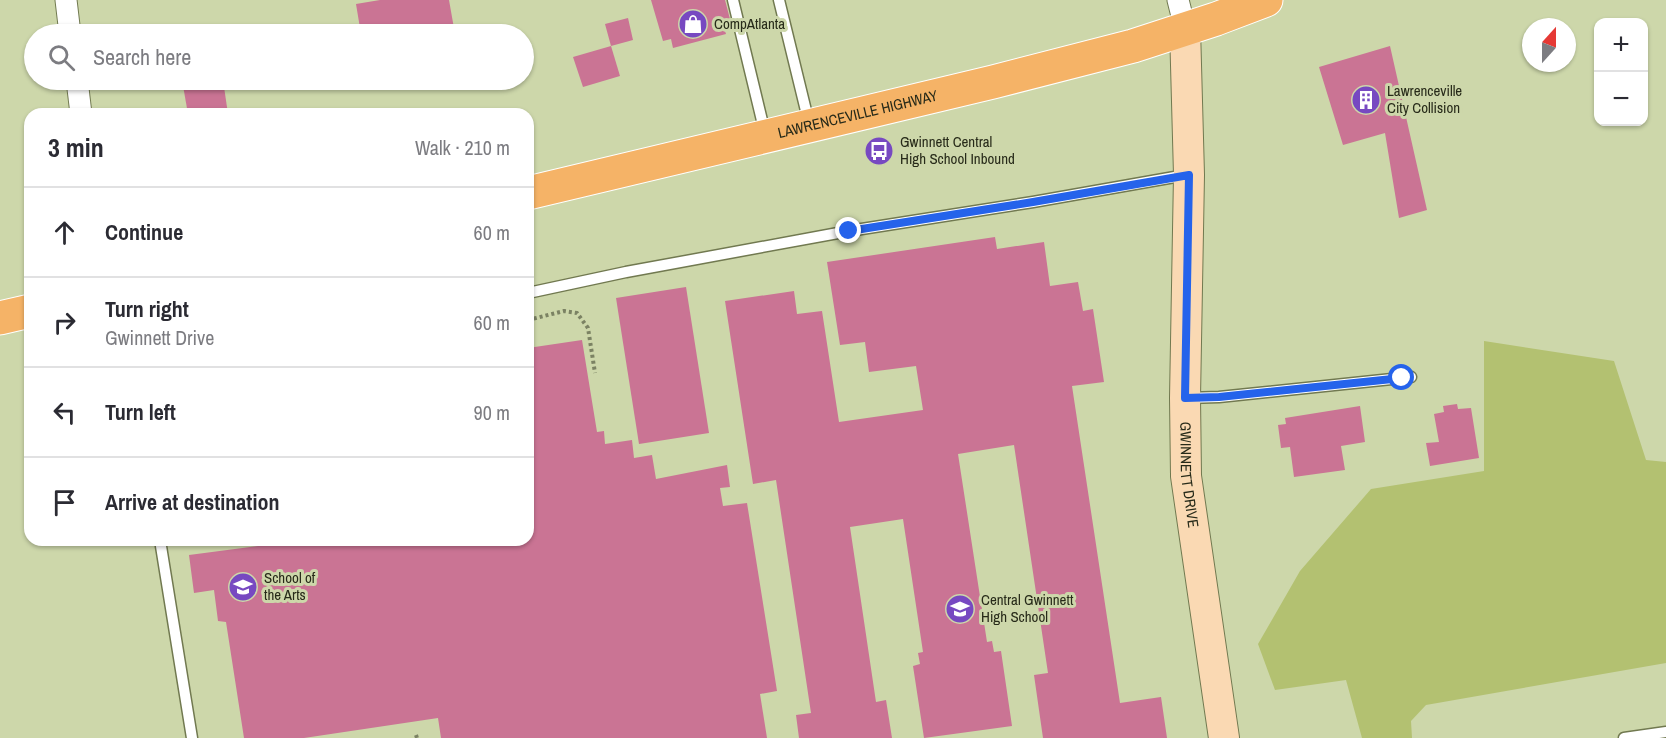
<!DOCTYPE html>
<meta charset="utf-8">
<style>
body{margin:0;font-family:"Archivo Narrow",sans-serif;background:#f2f2f3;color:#2b2b33}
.controls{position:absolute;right:18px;top:18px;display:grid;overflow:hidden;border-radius:12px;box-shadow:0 2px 4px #0004}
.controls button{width:54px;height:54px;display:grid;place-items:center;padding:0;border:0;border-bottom:2px solid #e1e1e2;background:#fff;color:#2b2b33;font:30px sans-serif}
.compass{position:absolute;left:1522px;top:18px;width:54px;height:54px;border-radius:50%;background:#fff;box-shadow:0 2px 4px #0004;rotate:21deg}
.stop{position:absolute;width:18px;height:18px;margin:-14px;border:4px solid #2563eb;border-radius:50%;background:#fff}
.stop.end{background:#2563eb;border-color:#fff;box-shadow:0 2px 6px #0008}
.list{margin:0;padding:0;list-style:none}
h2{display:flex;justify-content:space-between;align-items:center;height:78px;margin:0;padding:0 24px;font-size:26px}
h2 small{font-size:20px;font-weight:400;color:#7c7c81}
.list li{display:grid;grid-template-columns:39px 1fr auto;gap:18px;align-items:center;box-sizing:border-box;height:90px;padding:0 24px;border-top:2px solid #e1e1e2}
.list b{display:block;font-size:22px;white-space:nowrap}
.list p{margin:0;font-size:20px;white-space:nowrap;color:#7c7c81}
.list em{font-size:20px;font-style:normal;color:#7c7c81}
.icon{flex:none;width:33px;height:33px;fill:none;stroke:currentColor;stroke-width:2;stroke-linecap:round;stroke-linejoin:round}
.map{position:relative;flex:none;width:1666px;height:738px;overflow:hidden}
.search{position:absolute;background:#fff;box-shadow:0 2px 4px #0004;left:24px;top:24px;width:510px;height:66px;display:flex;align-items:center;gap:15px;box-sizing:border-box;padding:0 21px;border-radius:33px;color:#7c7c81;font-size:22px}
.panel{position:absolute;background:#fff;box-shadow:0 2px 4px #0004;left:24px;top:108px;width:510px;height:438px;border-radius:18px}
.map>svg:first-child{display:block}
.green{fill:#b3c171}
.building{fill:#ca7494}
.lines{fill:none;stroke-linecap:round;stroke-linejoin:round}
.lane-casing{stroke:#717950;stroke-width:13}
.street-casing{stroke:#717950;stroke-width:23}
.secondary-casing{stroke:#717950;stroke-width:32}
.primary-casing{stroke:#fff;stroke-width:35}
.path{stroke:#7b8263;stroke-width:4;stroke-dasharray:3 3;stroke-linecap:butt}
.lane{stroke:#fff;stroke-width:10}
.street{stroke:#fff;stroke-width:21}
.secondary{stroke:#fad9b3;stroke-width:30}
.primary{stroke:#f5b367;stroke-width:33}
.route{stroke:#2563eb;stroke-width:8}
.labels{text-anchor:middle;stroke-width:6;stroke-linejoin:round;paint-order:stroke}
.poi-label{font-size:15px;fill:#272a19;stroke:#cdd7aa;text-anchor:start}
.street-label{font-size:15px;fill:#272a19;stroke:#cdd7aa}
</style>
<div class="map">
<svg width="1666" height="738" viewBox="0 0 1666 738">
<rect width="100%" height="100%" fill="#cdd7aa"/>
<path class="green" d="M1484 341 1614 361 1646 460 1666 462V663L1426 705 1411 721 1412 738H1362L1346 680 1275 690 1258 644 1300 571 1371 489 1484 471Z"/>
<g class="building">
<path d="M380 0H449L455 34H332V32L360 28 356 4Z"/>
<path d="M651 0H725L731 23 723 25 726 34 673 48 671 39 663 41Z"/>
<path d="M628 18 633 40 611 46 605 24Z"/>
<path d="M611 46 620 76 583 87 573 57Z"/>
<path d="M1390 46 1427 210 1399 218 1385 133 1343 145 1319 67Z"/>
<path d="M182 80H223L228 114H188Z"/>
<path d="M995 237 997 249 1044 242 1050 286 1078 282 1083 311 1093 309 1104 382 1072 386 1120 703 1161 697 1167 738H1043L1034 675 1048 673 1014 445 958 454 987 642 992 641 994 652 1001 651 1012 726 924 738 913 666 920 664 918 653 923 652 903 519 850 527 876 702 886 700 892 738H799L796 715 811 713 776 480 753 484 725 301 794 291 797 314 822 311 839 422 923 410 916 366 869 372 865 342 840 345 827 262Z"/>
<path d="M686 287 709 433 639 444 616 298Z"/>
<path d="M582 340 597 432 604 431 605 444 632 440 634 458 652 455 656 479 727 465 730 487 720 488 723 506 747 503 777 691 760 694 767 738H441L438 718 304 738H244L226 622 218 621 214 590 194 593 189 555 274 544 273 540H528V348Z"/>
<path d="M1457 404 1458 409 1471 408 1479 458 1430 466 1426 443 1439 442 1434 414 1444 412 1443 406Z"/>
<path d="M1360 406 1365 442 1341 446 1345 470 1294 477 1290 447 1281 448 1278 425 1286 424 1285 418Z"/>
</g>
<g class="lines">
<g class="lane-casing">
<g id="lane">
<path d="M733 0 765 133"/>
<path d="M779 0 809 123"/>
<path d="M528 293 626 272 849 231 1033 202 1186 175"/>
<path d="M1186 398 1219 397 1411 377"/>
<path d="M160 540 192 738"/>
<path d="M1624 738 1666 732"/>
</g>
</g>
<g class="street-casing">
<g id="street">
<path d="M66 0 70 34"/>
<path d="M1178 0 1185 28"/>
<path d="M77 80 81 114"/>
</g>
</g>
<g class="secondary-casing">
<g id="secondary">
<path id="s1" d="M1185 28 1189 175 1185 398 1186 476 1224 738"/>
</g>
</g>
<g class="primary-casing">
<g id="primary">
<path id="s2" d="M528 193 993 82 1133 46 1216 19 1266 0"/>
<path d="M0 318 30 311"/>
</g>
</g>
<g class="path">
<path d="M528 320 564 311 577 313 588 328 595 373"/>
<path d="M416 735 417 738"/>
</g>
<use href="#lane" class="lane"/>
<use href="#street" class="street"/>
<use href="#secondary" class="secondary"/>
<use href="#primary" class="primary"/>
</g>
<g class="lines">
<path class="route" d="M849 231 1033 202 1189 175 1185 398 1219 397 1402 378"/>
</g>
<defs>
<g id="shop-disc" transform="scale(1.5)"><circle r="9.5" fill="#7749c1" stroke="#cdd7aa"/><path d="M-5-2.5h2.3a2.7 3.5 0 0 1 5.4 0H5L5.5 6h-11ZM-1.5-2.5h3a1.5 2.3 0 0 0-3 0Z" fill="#fff"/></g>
<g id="building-disc" transform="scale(1.5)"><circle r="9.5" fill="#7749c1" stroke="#cdd7aa"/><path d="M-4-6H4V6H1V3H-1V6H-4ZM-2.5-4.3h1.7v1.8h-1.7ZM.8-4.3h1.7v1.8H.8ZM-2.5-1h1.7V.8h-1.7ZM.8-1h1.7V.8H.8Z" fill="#fff"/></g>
<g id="bus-disc" transform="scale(1.5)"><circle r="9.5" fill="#7749c1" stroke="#cdd7aa"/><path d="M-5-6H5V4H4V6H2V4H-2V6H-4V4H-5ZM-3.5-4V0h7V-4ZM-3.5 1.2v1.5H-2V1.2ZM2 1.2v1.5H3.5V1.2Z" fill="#fff"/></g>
<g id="school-disc" transform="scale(1.5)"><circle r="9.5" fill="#7749c1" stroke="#cdd7aa"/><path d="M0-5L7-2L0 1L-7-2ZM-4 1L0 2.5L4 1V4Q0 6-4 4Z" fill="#fff"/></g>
</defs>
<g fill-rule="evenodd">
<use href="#shop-disc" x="693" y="24"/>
<use href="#building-disc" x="1366" y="100"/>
<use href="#bus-disc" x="879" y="151"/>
<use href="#school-disc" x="243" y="587"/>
<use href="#school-disc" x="960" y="609"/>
</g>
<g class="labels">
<g class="poi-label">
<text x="714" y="29">CompAtlanta</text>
<text x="1387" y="96">Lawrenceville<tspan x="1387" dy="17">City Collision</tspan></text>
<text x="900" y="147">Gwinnett Central<tspan x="900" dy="17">High School Inbound</tspan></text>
<text x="264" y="583">School of<tspan x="264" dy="17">the Arts</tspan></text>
<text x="981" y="605">Central Gwinnett<tspan x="981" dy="17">High School</tspan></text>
</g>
<g class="street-label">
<text dy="5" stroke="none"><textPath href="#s2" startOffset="339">LAWRENCEVILLE HIGHWAY</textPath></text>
<text dy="5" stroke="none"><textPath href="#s1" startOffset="447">GWINNETT DRIVE</textPath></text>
</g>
</g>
</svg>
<div class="controls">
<button>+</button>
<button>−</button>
</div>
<svg class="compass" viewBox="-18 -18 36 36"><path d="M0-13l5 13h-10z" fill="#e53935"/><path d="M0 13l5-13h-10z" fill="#7c7c81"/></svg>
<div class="stop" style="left:1402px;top:378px"></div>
<div class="stop end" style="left:849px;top:231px"></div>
<div class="search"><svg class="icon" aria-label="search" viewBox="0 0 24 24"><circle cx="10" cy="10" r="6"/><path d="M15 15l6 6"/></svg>Search here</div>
<section class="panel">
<h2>3 min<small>Walk · 210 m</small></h2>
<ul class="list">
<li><svg class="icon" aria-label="ahead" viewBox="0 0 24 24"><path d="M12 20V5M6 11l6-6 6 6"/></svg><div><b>Continue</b></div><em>60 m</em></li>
<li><svg class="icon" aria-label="right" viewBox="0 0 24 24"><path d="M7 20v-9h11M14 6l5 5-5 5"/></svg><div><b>Turn right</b><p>Gwinnett Drive</p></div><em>60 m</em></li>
<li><svg class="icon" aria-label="left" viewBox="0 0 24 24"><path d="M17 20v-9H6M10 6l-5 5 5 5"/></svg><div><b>Turn left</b></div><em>90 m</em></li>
<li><svg class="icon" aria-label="arrive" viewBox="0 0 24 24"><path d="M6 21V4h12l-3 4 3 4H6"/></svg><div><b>Arrive at destination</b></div></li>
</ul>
</section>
</div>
